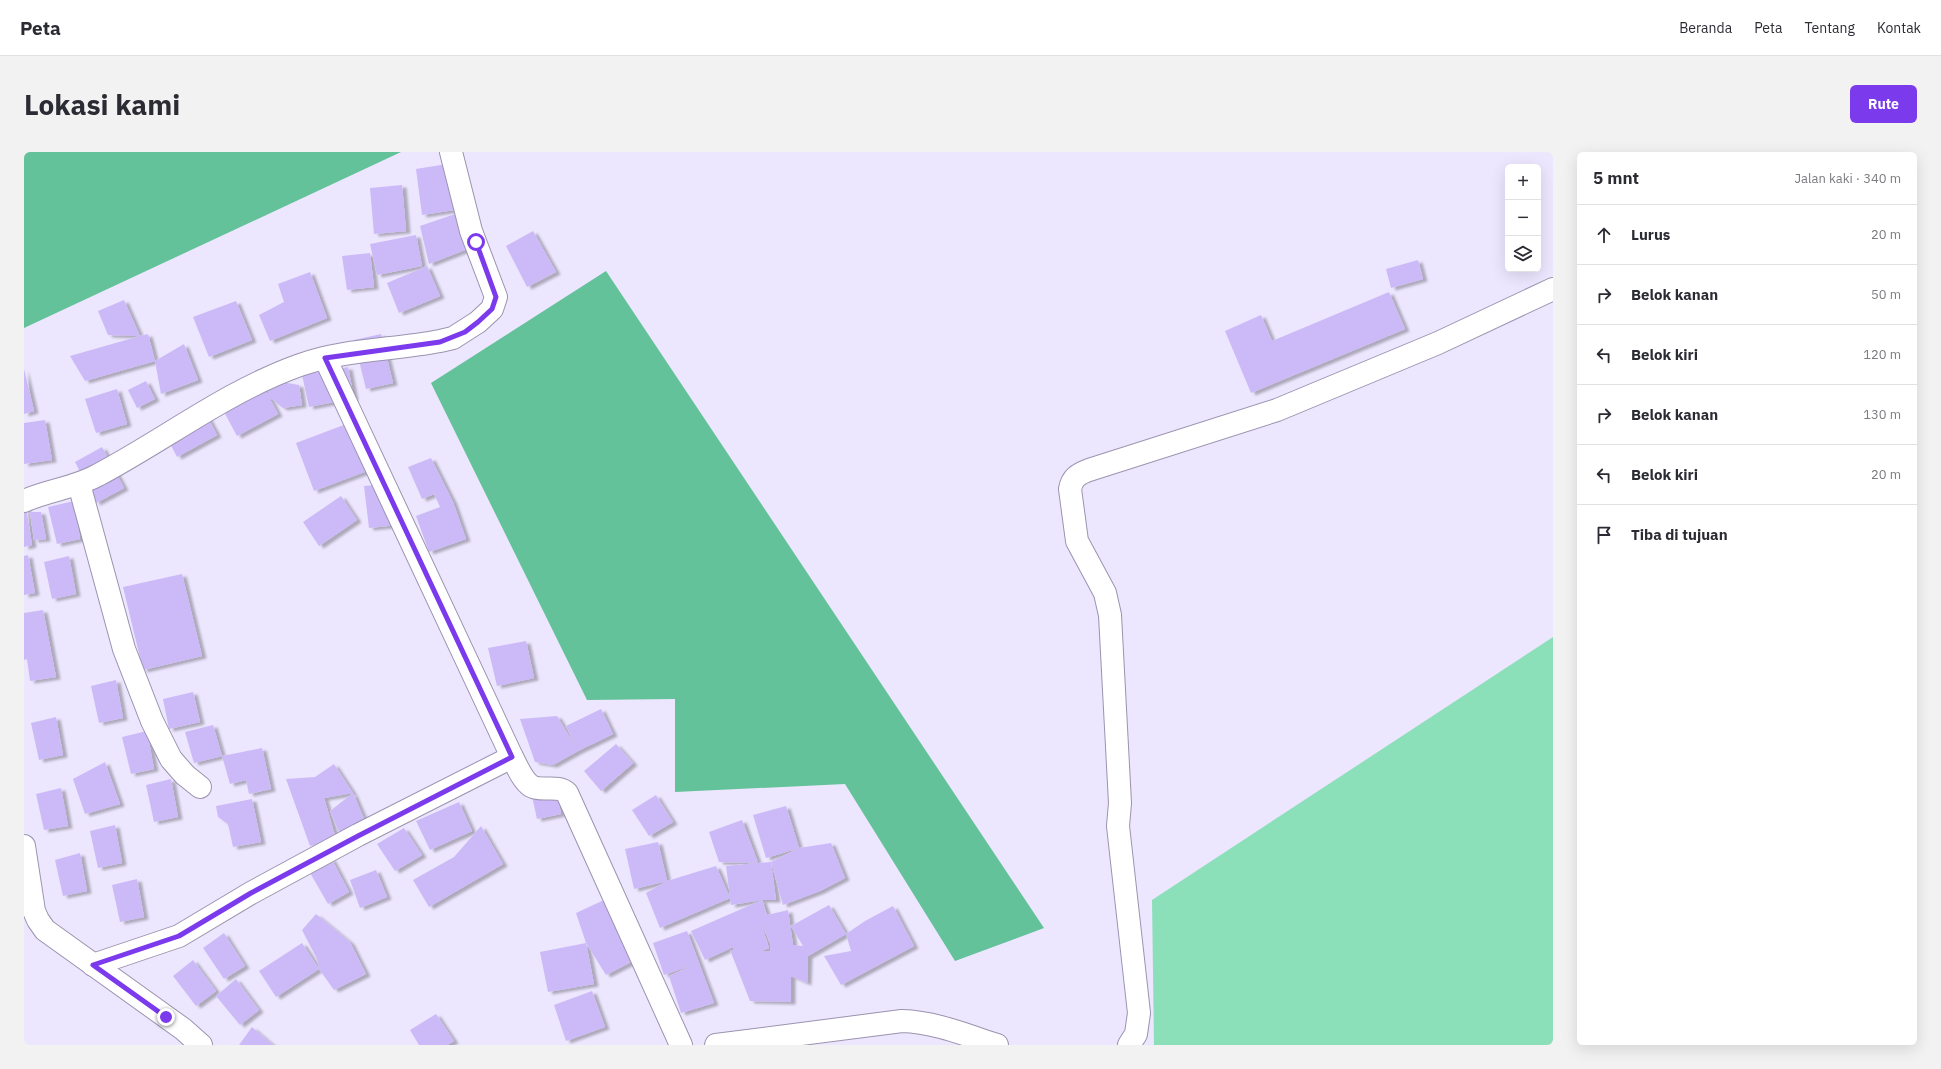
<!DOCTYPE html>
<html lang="id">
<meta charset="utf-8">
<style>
body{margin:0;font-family:"IBM Plex Sans",sans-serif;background:#f2f2f3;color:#2b2b33}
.controls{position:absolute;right:12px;top:12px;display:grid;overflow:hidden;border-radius:6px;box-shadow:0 4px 16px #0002}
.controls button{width:36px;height:36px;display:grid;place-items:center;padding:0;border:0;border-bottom:1px solid #e1e1e2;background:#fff;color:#2b2b33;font:20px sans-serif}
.stop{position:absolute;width:12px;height:12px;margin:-9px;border:3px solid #7c3aed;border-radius:50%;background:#fff}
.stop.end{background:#7c3aed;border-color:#fff;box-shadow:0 1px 4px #0008}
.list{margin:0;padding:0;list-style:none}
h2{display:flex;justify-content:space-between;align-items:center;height:52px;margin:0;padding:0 16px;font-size:17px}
h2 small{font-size:13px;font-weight:400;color:#7c7c81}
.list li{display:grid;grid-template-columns:26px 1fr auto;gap:12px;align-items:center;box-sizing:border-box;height:60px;padding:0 16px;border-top:1px solid #e1e1e2}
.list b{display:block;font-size:15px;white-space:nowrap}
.list em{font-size:13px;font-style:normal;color:#7c7c81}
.icon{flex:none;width:22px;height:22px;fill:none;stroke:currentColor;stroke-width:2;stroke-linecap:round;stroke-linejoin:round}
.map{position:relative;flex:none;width:1529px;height:893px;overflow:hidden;border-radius:6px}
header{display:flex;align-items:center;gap:24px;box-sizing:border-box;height:56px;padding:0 20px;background:#fff;border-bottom:1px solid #e1e1e2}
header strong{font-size:19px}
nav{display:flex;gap:22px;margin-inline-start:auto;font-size:14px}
.intro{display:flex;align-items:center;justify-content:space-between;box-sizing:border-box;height:96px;padding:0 24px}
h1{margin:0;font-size:28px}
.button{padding:10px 18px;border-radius:6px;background:#7c3aed;color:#fff;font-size:14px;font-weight:700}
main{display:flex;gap:24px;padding:0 24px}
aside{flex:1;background:#fff;border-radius:6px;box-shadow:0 4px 16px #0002}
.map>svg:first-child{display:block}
.green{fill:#8bdfb9}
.forest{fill:#63c299}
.building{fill:#ccbaf8;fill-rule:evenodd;filter:url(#shadow)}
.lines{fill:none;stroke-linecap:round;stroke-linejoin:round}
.street-casing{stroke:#9b93af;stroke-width:24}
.street{stroke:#fff;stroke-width:22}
.route{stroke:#7c3aed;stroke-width:5}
</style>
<header>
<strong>Peta</strong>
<nav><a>Beranda</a><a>Peta</a><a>Tentang</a><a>Kontak</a></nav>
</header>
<div class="intro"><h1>Lokasi kami</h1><a class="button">Rute</a></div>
<main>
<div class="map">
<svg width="1529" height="893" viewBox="0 0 1529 893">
<defs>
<filter id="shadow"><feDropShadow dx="4.5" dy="2.5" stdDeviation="1" flood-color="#0004"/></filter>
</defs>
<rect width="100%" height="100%" fill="#ece6fe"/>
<path class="green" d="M1529 485V893H1130L1128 748Z"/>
<g class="forest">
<path d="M0 0H377L0 176Z"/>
<path d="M582 119 1020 776 931 809 821 632 651 640V547L563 548 407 231Z"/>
</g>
<g class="building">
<path d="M423 12 430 58 398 63 392 17Z"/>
<path d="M378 33 382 79 350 82 346 36Z"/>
<path d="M434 61 446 96 405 112 396 74Z"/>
<path d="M509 79 532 120 503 135 482 94Z"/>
<path d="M392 83 398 114 353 123 346 92Z"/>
<path d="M346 101 350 135 323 138 318 104Z"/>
<path d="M1394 108 1399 127 1367 136 1362 117Z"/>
<path d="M403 114 416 144 375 161 363 131Z"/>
<path d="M286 120 303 166 246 189 235 163 260 150 254 132Z"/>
<path d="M1365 140 1381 177 1227 241 1201 179 1237 163 1248 189Z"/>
<path d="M100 148 116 184 124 182 131 209 61 229 46 204 116 184 84 183 74 159Z"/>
<path d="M212 149 228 188 185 205 169 165Z"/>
<path d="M357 182 369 231 342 237 330 188Z"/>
<path d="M160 192 174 228 137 242 131 209Z"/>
<path d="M324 215 330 246 285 255 278 223Z"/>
<path d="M0 217 10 259 0 262Z"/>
<path d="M246 228 275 233 278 253 259 256 245 245 254 262 213 284 198 256 239 234 244 243Z"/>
<path d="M122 229 131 247 113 256 104 238Z"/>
<path d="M93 237 103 272 72 281 61 247Z"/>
<path d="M178 255 193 283 153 305 138 276Z"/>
<path d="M21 268 28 308 0 312V271Z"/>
<path d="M325 271 343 319 290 339 272 291Z"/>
<path d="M78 295 100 336 72 351 51 310Z"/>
<path d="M407 306 429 350 442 387 405 400 392 364 416 355 410 342 398 347 384 315Z"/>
<path d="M354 333 373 373 345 376 340 334Z"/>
<path d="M317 344 333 368 295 394 279 370Z"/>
<path d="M50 349 56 387 33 392 24 355Z"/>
<path d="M0 355H2L8 393 0 395Z"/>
<path d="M6 360H17L22 387 10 388Z"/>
<path d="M4 403 11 441 0 443V404Z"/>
<path d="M45 404 52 442 28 447 20 410Z"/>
<path d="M158 422 178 504 119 518 99 435Z"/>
<path d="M19 458 32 525 6 529 3 507 0 508V461Z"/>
<path d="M502 489 510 526 473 534 464 496Z"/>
<path d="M92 528 99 566 75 571 67 534Z"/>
<path d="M169 540 176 570 145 577 139 547Z"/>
<path d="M577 557 589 582 554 599 529 613 511 610 496 567 533 564 553 597 542 574Z"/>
<path d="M32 565 39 603 15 608 7 571Z"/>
<path d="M189 573 198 604 170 611 161 580Z"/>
<path d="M123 579 130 617 107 622 98 585Z"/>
<path d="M592 592 609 611 577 639 560 619Z"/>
<path d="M238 596 247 637 225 642 222 628 206 632 198 604Z"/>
<path d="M81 610 96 652 61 662 49 627Z"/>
<path d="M310 612 329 641 300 646 312 687 286 694 262 627 291 625Z"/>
<path d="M530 625 537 662 513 667 505 631Z"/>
<path d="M147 627 154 665 130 670 122 633Z"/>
<path d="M37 636 44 674 20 678 12 642Z"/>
<path d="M329 641 341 669 315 680 306 659Z"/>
<path d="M632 643 649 670 625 684 608 658Z"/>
<path d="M228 647 237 690 209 695 204 672 194 665 192 654Z"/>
<path d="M435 650 448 679 406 698 392 669Z"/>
<path d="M762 654 775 696 807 691 821 726 796 739 759 753 747 710 775 696 742 706 729 663Z"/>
<path d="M718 668 734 711 695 710 685 680Z"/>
<path d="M91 673 98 711 74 716 66 679Z"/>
<path d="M457 674 479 712 405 755 389 728 430 705Z"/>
<path d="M380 676 398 703 371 719 353 692Z"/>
<path d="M634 690 643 729 692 714 706 746 636 776 622 741 643 729 610 737 601 697Z"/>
<path d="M56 701 63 739 39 744 31 708Z"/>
<path d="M307 706 325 740 304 752 285 719Z"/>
<path d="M747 710 752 748H738L743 763 764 758 769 793 779 794 767 774 805 753 822 782 784 804 783 831 767 824V850L726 849 706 798H709V795L681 808 667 779 738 748 707 753 702 714ZM736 768 746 791V799H737L745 796Z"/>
<path d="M352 718 363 745 336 756 326 728Z"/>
<path d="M113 727 120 765 96 770 88 733Z"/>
<path d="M580 748 609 809 582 823 562 791 570 832 524 840 516 800 562 791 552 761Z"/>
<path d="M869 754 890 794 817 833 800 804 827 799 822 782 841 769Z"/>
<path d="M292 762 326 790 342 822 310 838 295 817 293 807 278 778Z"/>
<path d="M663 779 690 851 657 861 645 824 671 812 640 823 629 791Z"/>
<path d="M200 781 221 814 200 827 179 796Z"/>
<path d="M278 791 295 817 252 845 235 819Z"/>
<path d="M169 808 192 839 172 854 149 824Z"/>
<path d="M212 827 235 858 216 873 192 844Z"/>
<path d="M568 839 581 875 542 889 530 853Z"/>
<path d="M412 862 430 889 423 893H395L386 878Z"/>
<path d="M228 875 249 893H215Z"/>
</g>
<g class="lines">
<g class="street-casing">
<g id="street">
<path d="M301 206 488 605C493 614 498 628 507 634 517 640 534 632 543 641L657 893"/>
<path d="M55 332 100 497 128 569 147 607 161 623 176 635"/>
<path d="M0 349C24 338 51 336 74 323 142 287 203 239 276 213 321 197 370 198 416 189L429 186 454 170 468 157 472 145 447 79 427 0"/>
<path d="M0 694 10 759 14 768 21 778 159 877 177 893"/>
<path d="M69 813 155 784 227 741 334 683 488 605"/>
<path d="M692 893 878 869C911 870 942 883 973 893"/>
<path d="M1105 893 1112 882 1115 861 1094 674 1096 651 1086 463 1081 441 1053 389 1046 337C1048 326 1054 322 1065 318L1253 258 1414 191 1529 137"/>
</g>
</g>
<use href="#street" class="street"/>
</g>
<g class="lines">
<path class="route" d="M142 865 69 813 155 784 227 741 334 684 488 605 301 206 416 190 441 180 454 170 468 157 472 145 452 90"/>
</g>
</svg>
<div class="controls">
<button>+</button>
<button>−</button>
<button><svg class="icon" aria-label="layers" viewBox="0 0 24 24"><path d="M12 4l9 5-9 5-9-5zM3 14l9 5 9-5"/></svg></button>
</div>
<div class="stop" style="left:452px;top:90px"></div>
<div class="stop end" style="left:142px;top:865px"></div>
</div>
<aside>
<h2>5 mnt<small>Jalan kaki · 340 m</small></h2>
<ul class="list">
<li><svg class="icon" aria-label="ahead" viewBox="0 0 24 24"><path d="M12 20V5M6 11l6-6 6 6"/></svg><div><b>Lurus</b></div><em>20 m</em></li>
<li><svg class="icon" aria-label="right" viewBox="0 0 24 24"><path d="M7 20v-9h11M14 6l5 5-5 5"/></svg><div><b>Belok kanan</b></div><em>50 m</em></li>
<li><svg class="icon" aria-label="left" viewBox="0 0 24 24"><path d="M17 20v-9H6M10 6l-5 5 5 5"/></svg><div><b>Belok kiri</b></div><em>120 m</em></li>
<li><svg class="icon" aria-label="right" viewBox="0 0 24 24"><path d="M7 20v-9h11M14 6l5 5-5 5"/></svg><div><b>Belok kanan</b></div><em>130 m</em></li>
<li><svg class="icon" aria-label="left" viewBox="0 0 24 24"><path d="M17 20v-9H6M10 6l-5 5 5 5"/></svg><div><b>Belok kiri</b></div><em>20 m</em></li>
<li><svg class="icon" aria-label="arrive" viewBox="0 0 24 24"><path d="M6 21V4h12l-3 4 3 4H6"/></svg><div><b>Tiba di tujuan</b></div></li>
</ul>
</aside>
</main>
